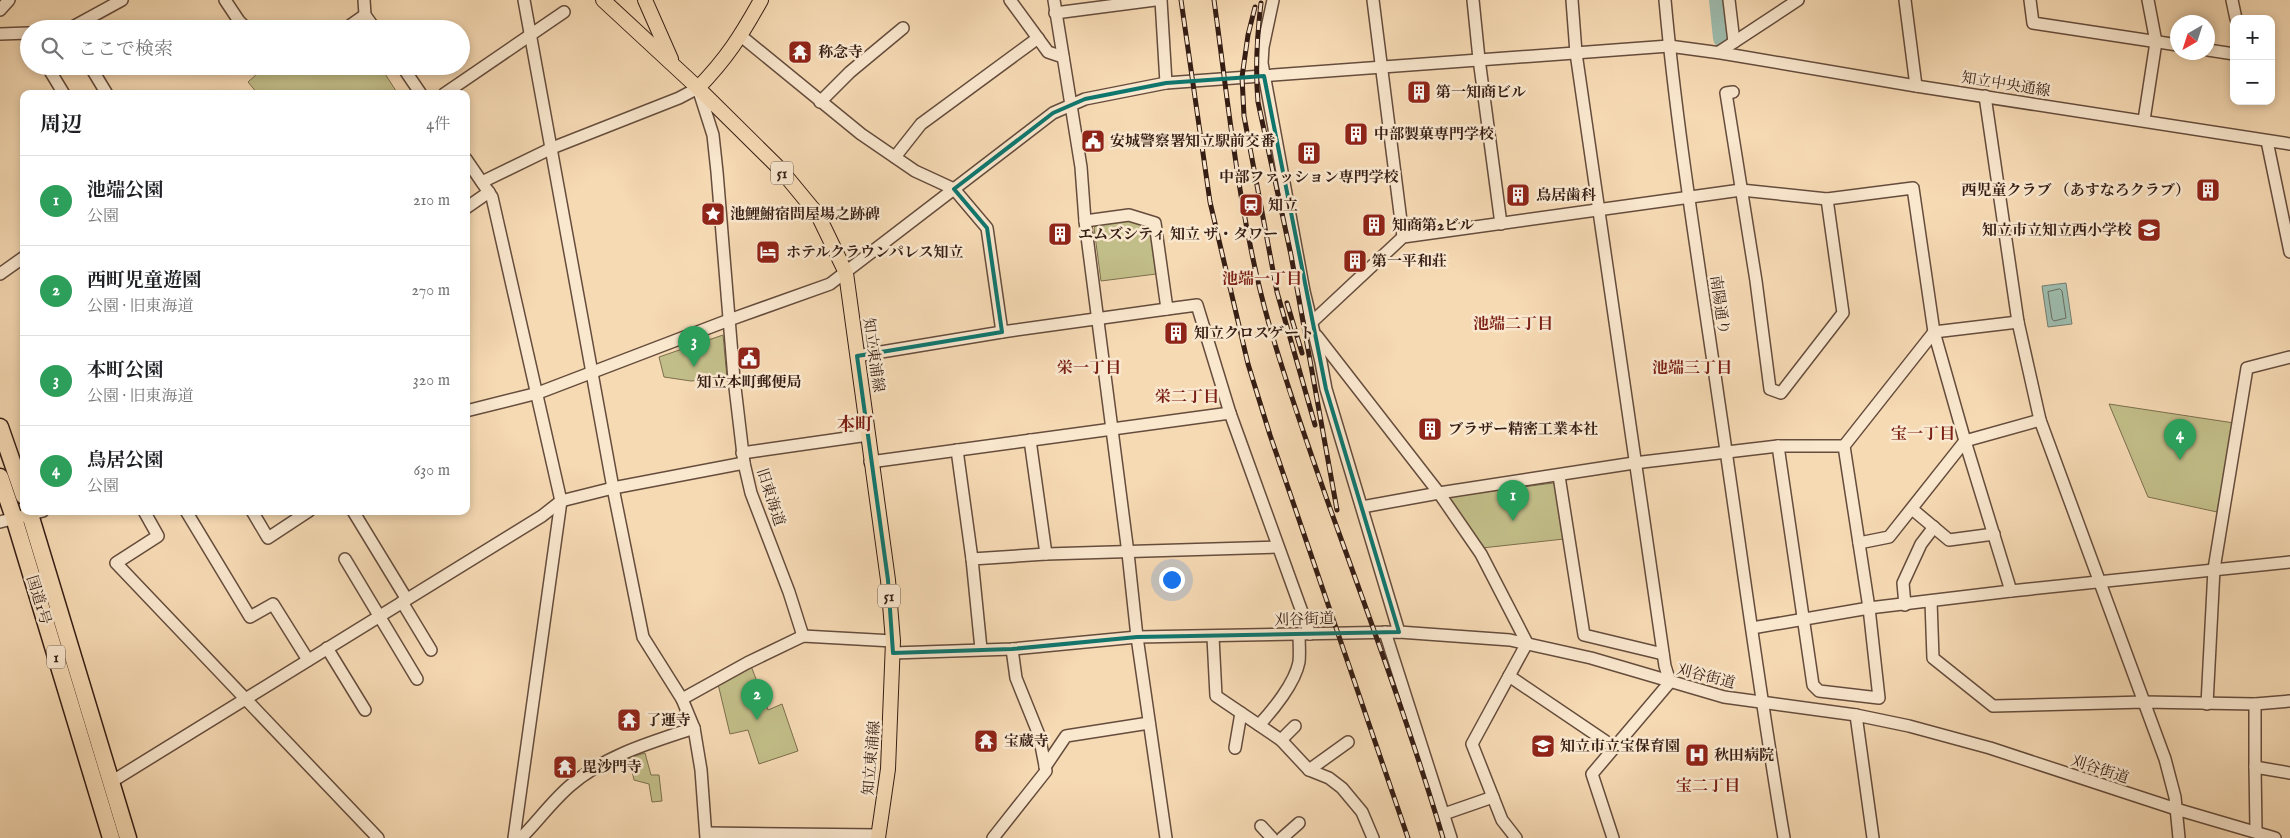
<!DOCTYPE html>
<html lang="ja">
<meta charset="utf-8">
<style>
body{margin:0;font-family:"IM FELL English","Noto Serif JP",serif;background:#f2f2f2;color:#202124}
.controls{position:absolute;right:15px;top:15px;display:grid;overflow:hidden;border-radius:10px;box-shadow:0 2px 8px #0003}
.controls button{width:45px;height:45px;display:grid;place-items:center;padding:0;border:0;border-bottom:1px solid #e0e0e0;background:#fff;color:#202124;font:25px sans-serif}
.compass{position:absolute;left:2170px;top:15px;width:45px;height:45px;border-radius:50%;background:#fff;box-shadow:0 2px 8px #0003;rotate:219deg}
.you{position:absolute;left:1171px;top:579px;width:18px;height:18px;margin:-12px;border:4px solid #fff;border-radius:50%;background:#1a73e8;box-shadow:0 0 0 8px #1a73e833}
.badge{display:grid;place-items:center;width:32px;height:32px;border-radius:50%;background:#8f2418;color:#fff;font-size:16px;font-weight:700}
.pin{position:absolute;translate:-50% -41px;filter:drop-shadow(0 1px 2px #0008)}
.pin::after{content:'';position:absolute;top:26px;width:18px;height:15px;background:inherit;clip-path:polygon(0 0,100% 0,50% 100%)}
.list{margin:0;padding:0;list-style:none}
h2{display:flex;justify-content:space-between;align-items:center;height:65px;margin:0;padding:0 20px;font-size:21px}
h2 small{font-size:16px;font-weight:400;color:#757577}
.list li{display:grid;grid-template-columns:32px 1fr auto;gap:15px;align-items:center;box-sizing:border-box;height:90px;padding:0 20px;border-top:1px solid #e0e0e0}
.list b{display:block;font-size:19px;white-space:nowrap}
.list p{margin:0;font-size:16px;white-space:nowrap;color:#757577}
.list em{font-size:16px;font-style:normal;color:#757577}
.icon{flex:none;width:28px;height:28px;fill:none;stroke:currentColor;stroke-width:2;stroke-linecap:round;stroke-linejoin:round}
.map{position:relative;flex:none;width:2290px;height:838px;overflow:hidden}
.search{position:absolute;background:#fff;box-shadow:0 2px 8px #0003;left:20px;top:20px;width:450px;height:55px;display:flex;align-items:center;gap:12px;box-sizing:border-box;padding:0 18px;border-radius:28px;color:#757577;font-size:19px}
.panel{position:absolute;background:#fff;box-shadow:0 2px 8px #0003;left:20px;top:90px;width:450px;height:425px;border-radius:10px}
.map>svg:first-child{display:block}
.green{fill:#c2be89;stroke:#7c6e4e}
.water{fill:#9dbbad;stroke:#737c70}
.lines{fill:none;stroke-linecap:round;stroke-linejoin:round}
.shore{stroke:#696c60;stroke-width:1}
.river{stroke:#9dbbad;stroke-width:20}
.minor-casing{stroke:#654c3c;stroke-width:14}
.major-casing{stroke:#351d14;stroke-width:16}
.highway-casing{stroke:#351d14;stroke-width:19}
.minor{stroke:#f9e7ce;stroke-width:11}
.major{stroke:#f6dab4;stroke-width:14}
.highway{stroke:#f6dab4;stroke-width:16}
.rail-casing{stroke:#351d14;stroke-width:5}
.rail{stroke:#f9e7ce;stroke-width:3;stroke-dasharray:9;stroke-linecap:butt}
.marked{fill:none;stroke:#0f766e;stroke-width:4;stroke-linejoin:round}
.labels{text-anchor:middle;stroke-width:5;stroke-linejoin:round;paint-order:stroke}
.shield{fill:#f9e7ce;stroke:#705a4c;stroke-width:1}
.shield-label{font-size:14px;font-weight:bold;fill:#351d14}
.poi-label{font-size:15px;font-weight:bold;fill:#351d14;stroke:#f9e7ce;text-anchor:start}
.street-label{font-size:15px;fill:#351d14;stroke:#f9e7ce}
.neighbourhood-label{font-size:16px;font-weight:bold;fill:#7a1f14;stroke:#f9e7ce}
.quarter-label{font-size:18px;font-weight:bold;fill:#7a1f14;stroke:#f9e7ce}
</style>
<div class="map">
<svg width="2290" height="838" viewBox="0 0 2290 838">
<rect width="100%" height="100%" fill="#f6dab4"/>
<filter id="stains"><feTurbulence type="fractalNoise" baseFrequency=".004" numOctaves="4"/><feColorMatrix values="0 0 0 0 .2 0 0 0 0 .09 0 0 0 0 .02 0 0 0 .5 -.17"/></filter>
<radialGradient id="worn" r=".72"><stop offset=".6" stop-color="#630" stop-opacity="0"/><stop offset="1" stop-color="#630" stop-opacity=".3"/></radialGradient>
<g class="green">
<path d="M266 66H380L398 94H258L248 82Z"/>
<path d="M1128 220 1150 226 1156 274 1101 281 1094 228 1098 223Z"/>
<path d="M723 335 727 378 691 381 664 377 659 357Z"/>
<path d="M2109 404 2234 423 2217 512 2148 497Z"/>
<path d="M1553 483 1556 485 1564 539 1482 548 1448 497Z"/>
<path d="M751 666 768 710 782 704 798 751 759 764 748 730 730 734 718 684Z"/>
<path d="M645 753 651 775H659L662 801 652 802 649 784 634 780 629 758Z"/>
</g>
<path class="water" d="M2066 283 2072 324 2048 327 2042 286Z"/>
<g class="lines">
<path class="shore" d="M2060 289 2062 291 2066 318 2054 321 2052 319 2048 292Z"/>
<path class="river" d="M1719 0 1723 38"/>
<g class="minor-casing">
<g id="minor">
<path d="M225 0 239 21 247 29"/>
<path d="M364 0 365 15 375 29"/>
<path d="M524 0 613 488 643 637 682 699 694 728 701 770 706 838"/>
<path d="M1010 0 1048 52 1063 57"/>
<path d="M1054 0 1081 167 1085 221 1128 553 1137 637 1166 838"/>
<path d="M1161 0 1166 83"/>
<path d="M1273 0 1263 47 1262 63 1304 291 1321 362 1326 389 1399 632"/>
<path d="M1373 0 1403 237"/>
<path d="M1473 0 1479 59 1501 224"/>
<path d="M1572 0 1576 53 1665 666 1670 682"/>
<path d="M1665 0C1677 133 1699 264 1718 396 1740 544 1759 691 1784 838"/>
<path d="M1729 0 1734 42"/>
<path d="M1905 0 1916 86"/>
<path d="M2030 0 2033 23 2178 45"/>
<path d="M2232 0 2236 19"/>
<path d="M0 10 9 0"/>
<path d="M1055 13 1155 0"/>
<path d="M69 29 122 0"/>
<path d="M345 29 365 15"/>
<path d="M0 34 29 33"/>
<path d="M741 36 861 134 915 171 954 189 987 228 1002 332"/>
<path d="M2208 50 2234 54"/>
<path d="M1719 52 1798 0"/>
<path d="M47 66 64 94"/>
<path d="M90 66 107 94"/>
<path d="M402 66 421 94"/>
<path d="M1733 92 1726 93 1756 281 1770 389 1781 393 1843 313 1827 199"/>
<path d="M444 94 564 12"/>
<path d="M1985 96 2018 322 2040 420 2165 759 2175 797 2179 838"/>
<path d="M820 102 850 72 903 28"/>
<path d="M2144 120 2156 42 2148 0"/>
<path d="M2267 141 2290 252"/>
<path d="M895 157 921 124 1038 38"/>
<path d="M466 159 492 197 561 501 514 838"/>
<path d="M482 182 552 148 679 98 698 88 713 135 717 172 734 379 744 463 751 493 789 592 803 636"/>
<path d="M466 208 489 192"/>
<path d="M1085 221 1129 215 1155 223 1167 309 1197 305 1230 413 1310 634"/>
<path d="M0 274 24 257"/>
<path d="M1312 322 1403 237 1741 190 1827 199 1913 188 1934 332 1965 441 2011 591"/>
<path d="M1317 336 1439 493 1481 554 1527 643"/>
<path d="M857 356 1002 332 1167 309"/>
<path d="M466 411 538 393 729 320 830 284 1053 113 1085 99 1166 83 1669 46 1721 53 1916 86 2290 144"/>
<path d="M1030 440 1046 554"/>
<path d="M1778 446 1813 685 1819 691 1879 698 1869 608 1844 446 1934 332 2018 322"/>
<path d="M957 450 972 559"/>
<path d="M742 453 868 435"/>
<path d="M870 462 1230 413"/>
<path d="M1559 476 1584 635 1663 654"/>
<path d="M1362 507 1439 493 1634 463 1778 446H1844"/>
<path d="M1912 509 1949 540 1994 534"/>
<path d="M144 511 158 536 116 563 378 838"/>
<path d="M186 511 250 617 273 604 308 660"/>
<path d="M252 511 268 538 309 511"/>
<path d="M353 511 406 598"/>
<path d="M0 522 43 511"/>
<path d="M1859 543 1889 537 1965 441 2040 420"/>
<path d="M345 559 417 679"/>
<path d="M1931 601 1933 658 1993 706 2144 702 2255 704 2290 701"/>
<path d="M402 602 431 650"/>
<path d="M1905 605 1903 583 1921 544 1934 527"/>
<path d="M1752 628 1869 608 2011 591 2290 562"/>
<path d="M1385 632 1451 838"/>
<path d="M1213 637 1216 696 1281 740 1309 770 1329 778 1342 788 1362 812 1373 838"/>
<path d="M327 648 365 710"/>
<path d="M981 649 972 559 1046 554 1277 547"/>
<path d="M893 653 1012 649 1137 637 1399 632 1510 640 1591 658 1724 697 1856 715 1909 726 1990 748 2176 809 2275 838"/>
<path d="M1509 676 1614 747"/>
<path d="M682 699 747 663 803 636 893 641"/>
<path d="M2207 704 2214 569 2247 368 2290 357"/>
<path d="M2255 704V767"/>
<path d="M1856 715 1873 838"/>
<path d="M1259 725C1273 710 1295 683 1299 662 1300 653 1299 643 1299 634"/>
<path d="M1281 740 1295 726"/>
<path d="M1235 748 1241 713"/>
<path d="M1045 767 1066 736 1149 723"/>
<path d="M1309 770 1348 742"/>
<path d="M111 782 542 516 561 501 613 488 744 463"/>
<path d="M1444 814 1493 797"/>
<path d="M1261 826 1272 838"/>
<path d="M2256 831 2255 767 2290 773"/>
<path d="M706 833 878 835"/>
<path d="M521 838C538 821 553 800 571 785 606 755 652 742 694 728"/>
<path d="M993 838 1046 771 1039 735 1016 678 1012 649"/>
<path d="M1282 838 1299 823"/>
<path d="M1516 838 1502 820 1472 744 1527 643"/>
<path d="M1613 838 1592 774 1670 682"/>
</g>
</g>
<g class="major-casing">
<g id="major">
<path d="M603 0 698 88 780 169 818 215 846 273 888 580 893 641 888 769 878 838"/>
<path d="M645 0 671 59"/>
<path d="M698 88C727 58 741 36 761 0"/>
</g>
</g>
<g class="highway-casing">
<g id="highway">
<path d="M0 427 24 496"/>
<path d="M0 477 14 518 111 838"/>
<path d="M29 511 128 838"/>
</g>
</g>
<use href="#minor" class="minor"/>
<use href="#major" class="major"/>
<use href="#highway" class="highway"/>
<g class="rail-casing">
<g id="rail">
<path d="M1181 0 1210 202 1248 364 1270 435 1408 838"/>
<path d="M1214 0C1229 108 1239 218 1269 324 1287 387 1309 449 1331 511 1370 619 1410 728 1443 838"/>
<path d="M1261 3C1257 36 1255 68 1258 102L1291 255 1337 510"/>
<path d="M1255 7 1248 35 1242 77 1244 116 1277 292 1315 425"/>
<path d="M1287 303 1302 353"/>
</g>
</g>
<use href="#rail" class="rail"/>
</g>
<path class="marked" d="M1264 76 1326 389 1399 632 1137 637 1012 649 893 653 888 580 857 356 1002 332 987 228 954 189 1053 113 1085 99 1166 83Z"/>
<defs>
<g id="temple-square" transform="scale(1.25)"><rect x="-9" y="-9" width="18" height="18" rx="4" fill="#8f2418" stroke="#f9e7ce"/><path d="M0-6L5-2H3V0L6.5 2.5H4V6H1.5V3h-3V6H-4V2.5H-6.5L-3 0V-2H-5Z" fill="#fff"/></g>
<g id="building-square" transform="scale(1.25)"><rect x="-9" y="-9" width="18" height="18" rx="4" fill="#8f2418" stroke="#f9e7ce"/><path d="M-4-6H4V6H1V3H-1V6H-4ZM-2.5-4.3h1.7v1.8h-1.7ZM.8-4.3h1.7v1.8H.8ZM-2.5-1h1.7V.8h-1.7ZM.8-1h1.7V.8H.8Z" fill="#fff"/></g>
<g id="civic-square" transform="scale(1.25)"><rect x="-9" y="-9" width="18" height="18" rx="4" fill="#8f2418" stroke="#f9e7ce"/><path d="M-.6-6.5H3V-4.5H.6V-3L4-1V1h2V6H-6V1h2V-1L-.6-3ZM-1.2 2.5V6h2.4V2.5Z" fill="#fff"/></g>
<g id="station-square" transform="scale(1.25)"><rect x="-9" y="-9" width="18" height="18" rx="4" fill="#8f2418" stroke="#f9e7ce"/><path d="M-3-6H3Q5-6 5-4V2Q5 4 3 4L4.5 6H3L1.5 4h-3L-3 6H-4.5L-3 4Q-5 4-5 2V-4Q-5-6-3-6ZM-3.5-4v3h7v-3ZM-3.5 1v1.5H-2V1ZM2 1v1.5H3.5V1Z" fill="#fff"/></g>
<g id="sight-square" transform="scale(1.25)"><rect x="-9" y="-9" width="18" height="18" rx="4" fill="#8f2418" stroke="#f9e7ce"/><path d="M0-6L1.8-2.2L6-1.7L2.9 1.2L3.7 5.4L0 3.3L-3.7 5.4L-2.9 1.2L-6-1.7L-1.8-2.2Z" fill="#fff"/></g>
<g id="school-square" transform="scale(1.25)"><rect x="-9" y="-9" width="18" height="18" rx="4" fill="#8f2418" stroke="#f9e7ce"/><path d="M0-5L7-2L0 1L-7-2ZM-4 1L0 2.5L4 1V4Q0 6-4 4Z" fill="#fff"/></g>
<g id="hotel-square" transform="scale(1.25)"><rect x="-9" y="-9" width="18" height="18" rx="4" fill="#8f2418" stroke="#f9e7ce"/><path d="M-6-4.5h1.5V1H6V5H4.5V3h-9V5H-6ZM-4 0a1.8 1.8 0 1 1 3.6 0ZM.5 0V-2.5h3Q6-2.5 6 0Z" fill="#fff"/></g>
<g id="hospital-square" transform="scale(1.25)"><rect x="-9" y="-9" width="18" height="18" rx="4" fill="#8f2418" stroke="#f9e7ce"/><path d="M-5-5h3v3.5h4V-5h3V5h-3V1.5h-4V5h-3Z" fill="#fff"/></g>
</defs>
<g fill-rule="evenodd">
<use href="#temple-square" x="800" y="52"/>
<use href="#building-square" x="1419" y="92"/>
<use href="#building-square" x="1356" y="134"/>
<use href="#civic-square" x="1093" y="141"/>
<use href="#building-square" x="1309" y="153"/>
<use href="#building-square" x="2208" y="190"/>
<use href="#building-square" x="1518" y="195"/>
<use href="#station-square" x="1251" y="205"/>
<use href="#sight-square" x="713" y="214"/>
<use href="#building-square" x="1374" y="225"/>
<use href="#school-square" x="2149" y="230"/>
<use href="#building-square" x="1060" y="234"/>
<use href="#hotel-square" x="768" y="252"/>
<use href="#building-square" x="1355" y="261"/>
<use href="#building-square" x="1176" y="333"/>
<use href="#civic-square" x="749" y="358"/>
<use href="#building-square" x="1430" y="429"/>
<use href="#temple-square" x="629" y="720"/>
<use href="#temple-square" x="986" y="741"/>
<use href="#school-square" x="1543" y="746"/>
<use href="#hospital-square" x="1697" y="755"/>
<use href="#temple-square" x="565" y="767"/>
</g>
<g class="labels">
<g class="shield">
<rect x="771" y="161.5" width="22" height="23" rx="4"/>
<rect x="878" y="584.5" width="22" height="23" rx="4"/>
<rect x="47" y="645.5" width="18" height="23" rx="4"/>
</g>
<g class="shield-label">
<text x="782" y="178">51</text>
<text x="889" y="601">51</text>
<text x="56" y="662">1</text>
</g>
<g class="poi-label">
<text x="818" y="57">称念寺</text>
<text x="1436" y="97">第一知商ビル</text>
<text x="1374" y="139">中部製菓専門学校</text>
<text x="1110" y="146">安城警察署知立駅前交番</text>
<text x="1309" y="182" text-anchor="middle">中部ファッション専門学校</text>
<text x="2190" y="195" text-anchor="end">西児童クラブ （あすなろクラブ）</text>
<text x="1536" y="200">鳥居歯科</text>
<text x="1268" y="210">知立</text>
<text x="730" y="219">池鯉鮒宿問屋場之跡碑</text>
<text x="1392" y="230">知商第2ビル</text>
<text x="2132" y="235" text-anchor="end">知立市立知立西小学校</text>
<text x="1078" y="239">エムズシティ 知立 ザ・タワー</text>
<text x="786" y="257">ホテルクラウンパレス知立</text>
<text x="1372" y="266">第一平和荘</text>
<text x="1194" y="338">知立クロスゲート</text>
<text x="749" y="387" text-anchor="middle">知立本町郵便局</text>
<text x="1448" y="434">ブラザー精密工業本社</text>
<text x="646" y="725">了運寺</text>
<text x="1004" y="746">宝蔵寺</text>
<text x="1560" y="751">知立市立宝保育園</text>
<text x="1714" y="760">秋田病院</text>
<text x="582" y="772">毘沙門寺</text>
</g>
<g class="street-label">
<text transform="translate(2006 84) rotate(9)" y="5">知立中央通線</text>
<text transform="translate(1720 305) rotate(82)" y="5">南陽通り</text>
<text transform="translate(874 355) rotate(82)" y="5">知立東浦線</text>
<text transform="translate(771 497) rotate(72)" y="5">旧東海道</text>
<text transform="translate(39 600) rotate(73)" y="5">国道1号</text>
<text transform="translate(1304 619) rotate(-2)" y="5">刈谷街道</text>
<text transform="translate(1706 676) rotate(14)" y="5">刈谷街道</text>
<text transform="translate(871 758) rotate(-85)" y="5">知立東浦線</text>
<text transform="translate(2100 769) rotate(18)" y="5">刈谷街道</text>
</g>
<g class="neighbourhood-label">
<text x="1262" y="284">池端一丁目</text>
<text x="1513" y="329">池端二丁目</text>
<text x="1089" y="373">栄一丁目</text>
<text x="1692" y="373">池端三丁目</text>
<text x="1187" y="402">栄二丁目</text>
<text x="1923" y="439">宝一丁目</text>
<text x="1708" y="791">宝二丁目</text>
</g>
<g class="quarter-label">
<text x="855" y="430">本町</text>
</g>
</g>
<rect width="100%" height="100%" filter="url(#stains)"/>
<rect width="100%" height="100%" fill="url(#worn)"/>
</svg>
<div class="controls">
<button>+</button>
<button>−</button>
</div>
<svg class="compass" viewBox="-18 -18 36 36"><path d="M0-13l5 13h-10z" fill="#e53935"/><path d="M0 13l5-13h-10z" fill="#757577"/></svg>
<div class="you"></div>
<div class="pin badge" style="left:1513px;top:521px;background:#2e9e5b">1</div>
<div class="pin badge" style="left:757px;top:720px;background:#2e9e5b">2</div>
<div class="pin badge" style="left:694px;top:367px;background:#2e9e5b">3</div>
<div class="pin badge" style="left:2180px;top:460px;background:#2e9e5b">4</div>
<div class="search"><svg class="icon" aria-label="search" viewBox="0 0 24 24"><circle cx="10" cy="10" r="6"/><path d="M15 15l6 6"/></svg>ここで検索</div>
<section class="panel">
<h2>周辺<small>4件</small></h2>
<ul class="list">
<li><span class="badge" style="background:#2e9e5b">1</span><div><b>池端公園</b><p>公園</p></div><em>210 m</em></li>
<li><span class="badge" style="background:#2e9e5b">2</span><div><b>西町児童遊園</b><p>公園 · 旧東海道</p></div><em>270 m</em></li>
<li><span class="badge" style="background:#2e9e5b">3</span><div><b>本町公園</b><p>公園 · 旧東海道</p></div><em>320 m</em></li>
<li><span class="badge" style="background:#2e9e5b">4</span><div><b>鳥居公園</b><p>公園</p></div><em>630 m</em></li>
</ul>
</section>
</div>
